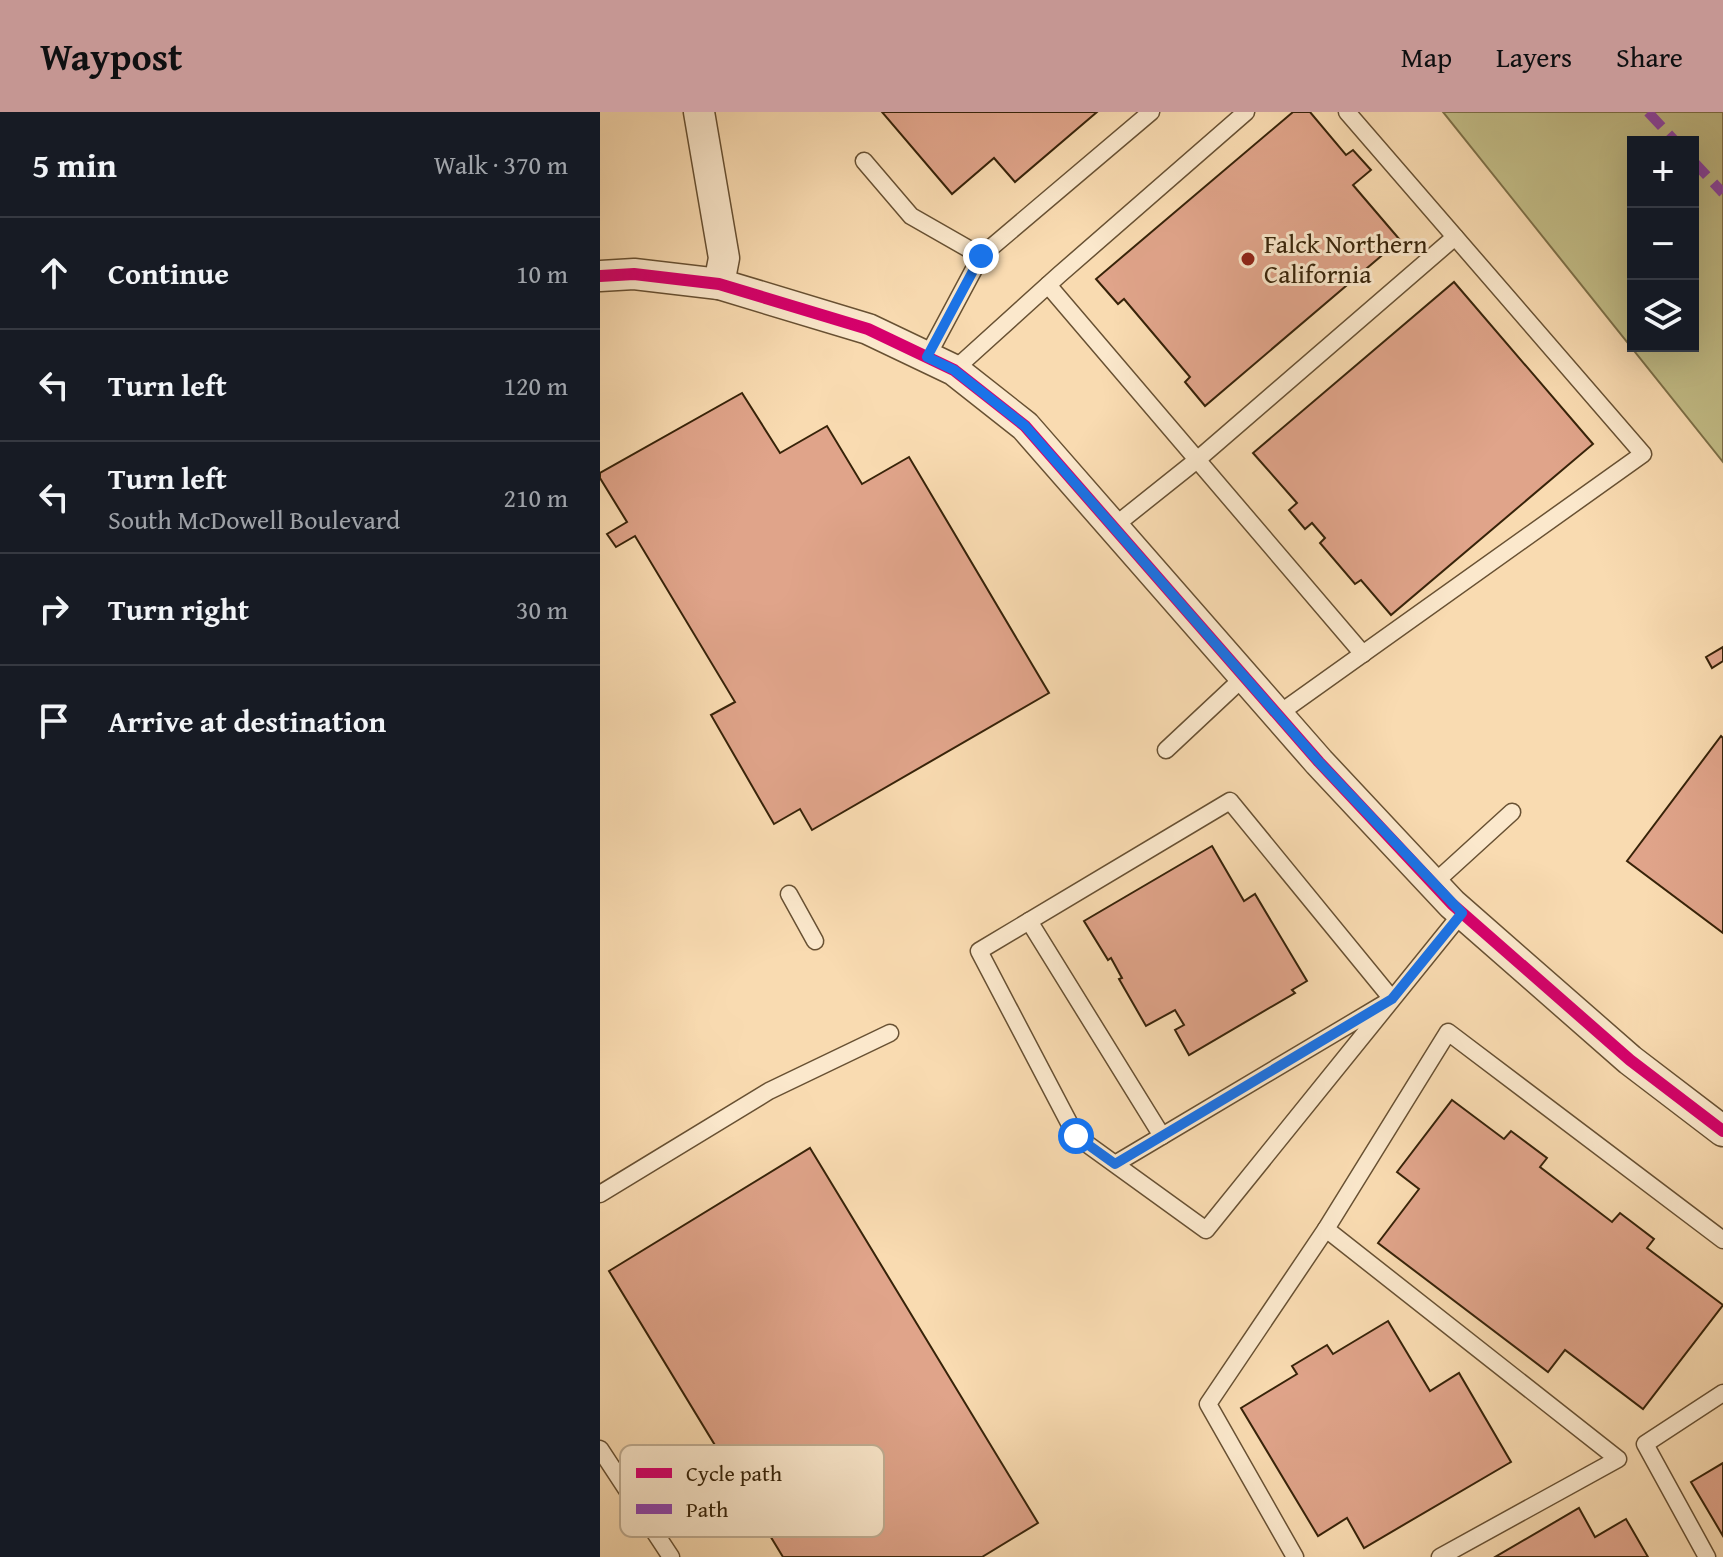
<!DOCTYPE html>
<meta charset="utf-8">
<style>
body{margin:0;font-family:"Gentium Book Plus",serif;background:#20242c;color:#f1f3f6}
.controls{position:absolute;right:24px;top:24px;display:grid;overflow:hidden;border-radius:0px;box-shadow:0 8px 32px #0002}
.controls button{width:72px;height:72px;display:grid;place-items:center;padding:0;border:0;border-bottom:2px solid #363941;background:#171b24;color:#f1f3f6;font:40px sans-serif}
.stop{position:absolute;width:24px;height:24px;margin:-18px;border:6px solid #1a73e8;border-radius:50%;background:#fff}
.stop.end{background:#1a73e8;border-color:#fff;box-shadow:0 2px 8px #0008}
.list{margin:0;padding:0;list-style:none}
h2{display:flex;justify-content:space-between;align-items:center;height:104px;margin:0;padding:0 32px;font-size:34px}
h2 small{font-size:26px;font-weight:400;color:#9ea1a6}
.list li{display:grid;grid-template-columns:52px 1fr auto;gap:24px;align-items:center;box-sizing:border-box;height:112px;padding:0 32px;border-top:2px solid #363941}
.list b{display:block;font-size:30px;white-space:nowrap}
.list p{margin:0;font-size:26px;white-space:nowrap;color:#9ea1a6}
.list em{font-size:26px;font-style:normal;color:#9ea1a6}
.icon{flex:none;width:44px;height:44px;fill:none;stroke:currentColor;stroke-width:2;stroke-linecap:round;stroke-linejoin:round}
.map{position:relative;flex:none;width:1123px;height:1445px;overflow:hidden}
header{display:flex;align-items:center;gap:48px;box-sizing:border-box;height:112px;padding:0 40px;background:#c59692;color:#111}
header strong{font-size:38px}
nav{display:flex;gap:44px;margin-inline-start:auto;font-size:28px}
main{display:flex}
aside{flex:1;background:#171b24}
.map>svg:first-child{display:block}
.green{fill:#c3be88;stroke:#7d7048;stroke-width:2;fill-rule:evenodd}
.building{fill:#e0a48a;stroke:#372309;stroke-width:2}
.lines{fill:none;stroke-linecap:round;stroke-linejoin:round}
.lane-casing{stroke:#685133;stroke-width:19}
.street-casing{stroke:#685133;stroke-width:33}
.lane{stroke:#fbe8cc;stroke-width:16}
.street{stroke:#fbe8cc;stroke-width:30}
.quiet{stroke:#8e44ad;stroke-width:10;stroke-dasharray:20 10;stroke-linecap:butt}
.cycleway-casing{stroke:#fbe8cc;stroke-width:17}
.cycleway{stroke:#d6006c;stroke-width:12}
.route{stroke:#1a73e8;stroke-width:10}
.poi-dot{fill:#8f2418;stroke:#fbe8cc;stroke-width:3}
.labels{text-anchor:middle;stroke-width:6;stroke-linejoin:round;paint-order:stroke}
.poi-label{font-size:26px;fill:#372309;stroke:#fbe8cc;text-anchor:start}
.key{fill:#fbe8cc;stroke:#c0ad92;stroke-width:2}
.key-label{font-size:22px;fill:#372309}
</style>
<header>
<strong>Waypost</strong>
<nav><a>Map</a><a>Layers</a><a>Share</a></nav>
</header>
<main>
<aside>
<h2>5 min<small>Walk · 370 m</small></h2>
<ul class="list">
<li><svg class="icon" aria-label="ahead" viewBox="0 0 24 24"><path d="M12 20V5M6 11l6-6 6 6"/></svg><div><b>Continue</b></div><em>10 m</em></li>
<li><svg class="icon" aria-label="left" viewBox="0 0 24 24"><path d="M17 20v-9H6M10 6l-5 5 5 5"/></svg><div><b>Turn left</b></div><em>120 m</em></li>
<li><svg class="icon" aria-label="left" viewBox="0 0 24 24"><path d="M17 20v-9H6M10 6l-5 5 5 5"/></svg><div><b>Turn left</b><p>South McDowell Boulevard</p></div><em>210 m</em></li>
<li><svg class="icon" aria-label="right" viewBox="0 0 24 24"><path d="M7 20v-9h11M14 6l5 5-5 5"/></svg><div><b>Turn right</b></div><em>30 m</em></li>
<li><svg class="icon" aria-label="arrive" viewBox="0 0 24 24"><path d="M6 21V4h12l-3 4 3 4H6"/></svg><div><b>Arrive at destination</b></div></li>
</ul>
</aside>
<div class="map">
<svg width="1123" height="1445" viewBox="0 0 1123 1445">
<rect width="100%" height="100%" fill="#f9dbb1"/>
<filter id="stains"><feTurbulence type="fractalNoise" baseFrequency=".0025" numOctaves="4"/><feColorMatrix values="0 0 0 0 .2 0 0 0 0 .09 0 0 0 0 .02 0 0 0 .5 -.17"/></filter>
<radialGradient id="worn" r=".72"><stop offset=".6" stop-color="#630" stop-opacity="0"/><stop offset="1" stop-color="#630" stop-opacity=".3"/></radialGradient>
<path class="green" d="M843 0H1123V350ZM1033 30H1093V234H1033Z"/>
<g class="building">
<path d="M282 0H497L415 70 394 46 352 82Z"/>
<path d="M693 0H710L746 43 753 38 771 58 753 73 800 128 605 294 585 270 590 265 524 187 518 192 496 167Z"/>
<path d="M854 170 993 332 791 503 761 468 755 472 720 431 725 426 712 411 705 417 689 398 697 391 653 341Z"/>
<path d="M142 281 180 341 227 314 262 372 309 345 449 581 212 718 200 697 174 712 111 603 135 590 35 424 16 435 7 422 27 410 0 366V361Z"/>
<path d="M1123 535V549L1112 556 1106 545Z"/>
<path d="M1121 624 1123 626V821L1027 749Z"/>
<path d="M612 734 644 789 655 782 707 869 692 878 695 881 589 943 575 918 584 913 575 898 546 914 519 867 522 866 511 846 508 848 484 809Z"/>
<path d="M852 988 904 1027 911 1019 947 1046 940 1055 1012 1110 1020 1101 1054 1127 1047 1136 1123 1193 1043 1297 965 1238 948 1260 778 1131 819 1077 797 1060Z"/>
<path d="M210 1036 438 1411 382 1445H183L9 1159Z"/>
<path d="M788 1209 830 1279 859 1261 911 1350 764 1436 747 1406 718 1424 641 1296 697 1262 692 1254 727 1233 733 1242Z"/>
<path d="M1123 1351V1424L1091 1370Z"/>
<path d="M979 1396 995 1425 1026 1407 1048 1445H895Z"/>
</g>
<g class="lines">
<g class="lane-casing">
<g id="lane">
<path d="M264 49 311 104 381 144"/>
<path d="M448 173 763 542"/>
<path d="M327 245 381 144 551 0"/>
<path d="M354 258 459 163 646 0"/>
<path d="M513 415 597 348 855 125"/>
<path d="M677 603 1043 342 747 0"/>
<path d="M566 638 644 565"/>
<path d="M833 772 912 700"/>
<path d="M189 782 215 829"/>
<path d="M429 809 562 1024"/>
<path d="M515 1052 792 887 630 689 379 839 476 1024 606 1118 862 801"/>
<path d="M0 1082 169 979 290 921"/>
<path d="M0 1337 71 1445"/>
<path d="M695 1445 608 1292 726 1117"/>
<path d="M840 1445 1018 1347 726 1117 848 920 1123 1128"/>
<path d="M1107 1445 1045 1332 1123 1281"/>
</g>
</g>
<g class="street-casing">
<g id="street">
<path d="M99 0 124 146 119 172"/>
<path d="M0 164 34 162 119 172 268 217 354 258 425 314 719 650 852 792 1030 948 1123 1019"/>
</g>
</g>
<use href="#lane" class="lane"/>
<use href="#street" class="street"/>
<g class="quiet">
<path d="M1048 0 1076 30"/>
<path d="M1093 49 1123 81"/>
</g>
<g class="cycleway-casing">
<path id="cycleway" d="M0 164 34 162 119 172 268 217 354 258 425 314 719 650 852 792 1030 948 1123 1019"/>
</g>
<use href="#cycleway" class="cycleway"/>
</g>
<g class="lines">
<path class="route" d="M381 144 327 245 354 258 425 314 719 650 862 801 792 887 515 1052 476 1024"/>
</g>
<circle class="poi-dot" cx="648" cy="147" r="8"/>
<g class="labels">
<g class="poi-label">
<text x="664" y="141">Falck Northern<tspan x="664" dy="30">California</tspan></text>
</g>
</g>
<rect x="20" y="1333" width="264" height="92" rx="12" class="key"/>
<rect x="36" y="1356" width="36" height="10" fill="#d6006c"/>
<rect x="36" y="1392" width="36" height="10" fill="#8e44ad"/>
<g class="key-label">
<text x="86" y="1369">Cycle path</text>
<text x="86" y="1405">Path</text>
</g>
<rect width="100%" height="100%" filter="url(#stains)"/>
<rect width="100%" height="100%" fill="url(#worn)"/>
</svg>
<div class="controls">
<button>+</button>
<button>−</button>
<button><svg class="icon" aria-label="layers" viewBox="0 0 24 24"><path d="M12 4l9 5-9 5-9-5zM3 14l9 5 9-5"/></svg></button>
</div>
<div class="stop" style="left:476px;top:1024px"></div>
<div class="stop end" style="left:381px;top:144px"></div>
</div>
</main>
